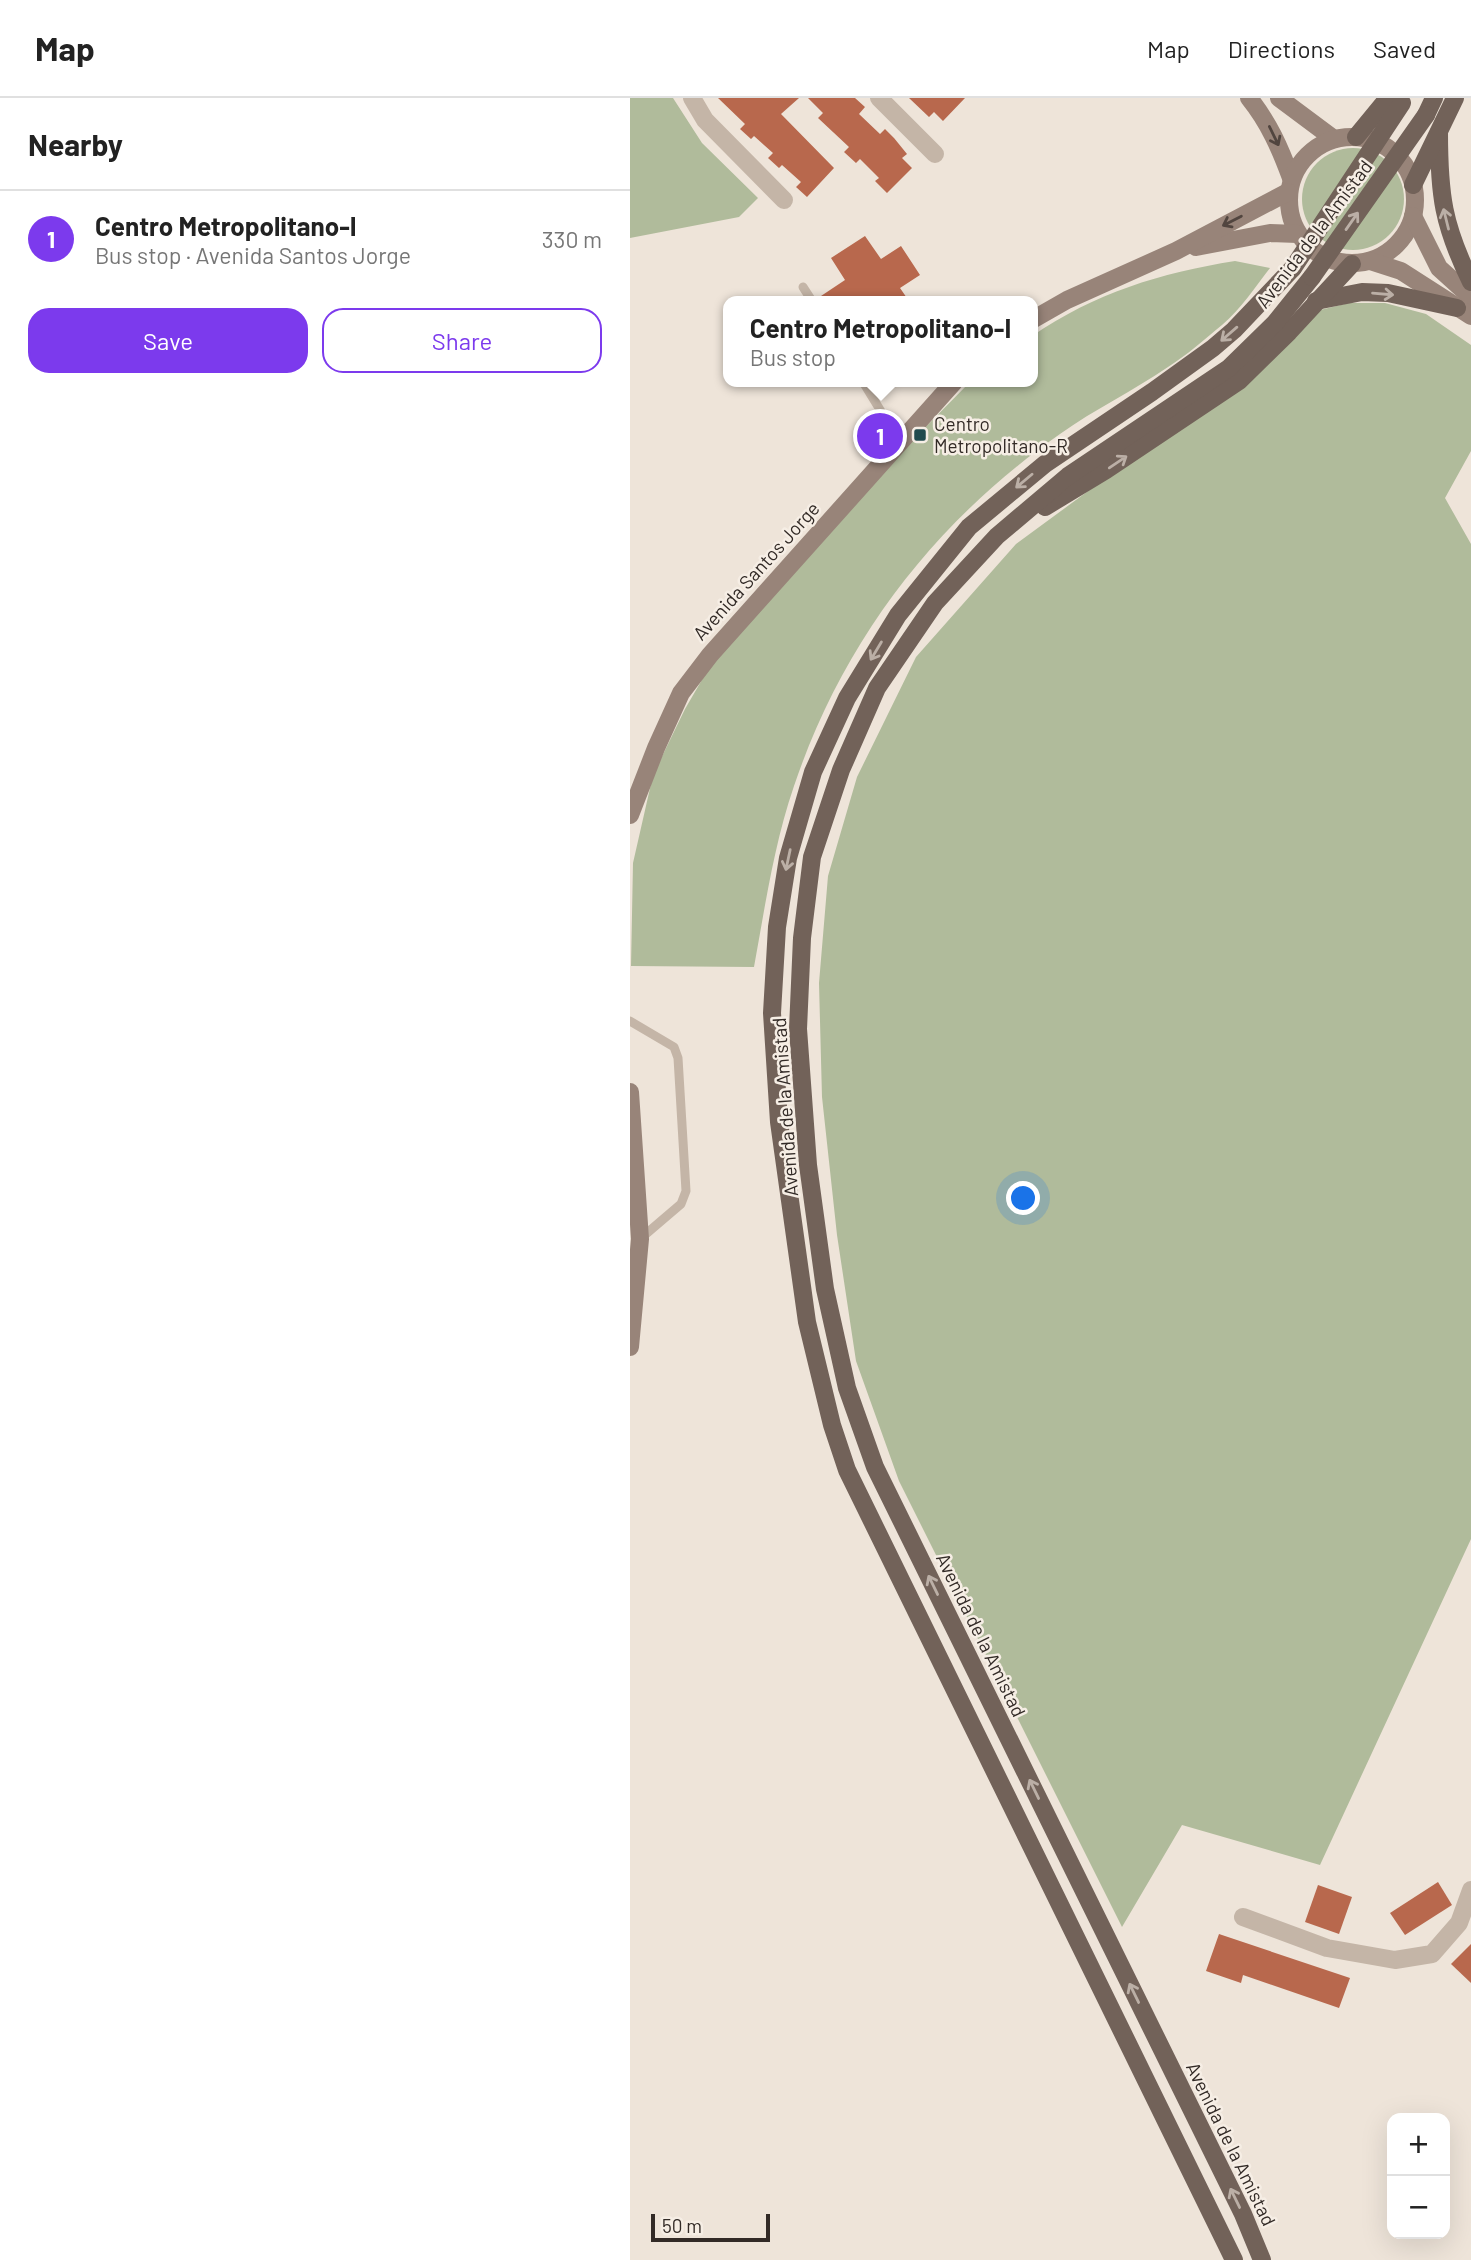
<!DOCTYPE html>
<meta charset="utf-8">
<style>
body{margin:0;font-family:Barlow,sans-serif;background:#f2f2f2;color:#222}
.controls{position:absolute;right:21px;bottom:21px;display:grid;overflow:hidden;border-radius:14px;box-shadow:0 7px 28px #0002}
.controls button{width:63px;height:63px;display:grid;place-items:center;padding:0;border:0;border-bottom:2px solid #e0e0e0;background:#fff;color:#222;font:35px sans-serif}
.scale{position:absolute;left:21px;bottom:18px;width:119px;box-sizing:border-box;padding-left:7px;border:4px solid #322a26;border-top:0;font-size:19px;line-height:24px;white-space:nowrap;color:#322a26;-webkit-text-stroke:5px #f6eee5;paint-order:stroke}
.you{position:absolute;left:394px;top:1101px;width:24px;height:24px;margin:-18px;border:5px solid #fff;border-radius:50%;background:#1a73e8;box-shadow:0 0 0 10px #1a73e833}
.badge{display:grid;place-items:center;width:46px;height:46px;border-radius:50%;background:#7c3aed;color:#fff;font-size:23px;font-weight:700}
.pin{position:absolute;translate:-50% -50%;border:4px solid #fff;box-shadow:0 2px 7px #0006}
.popup{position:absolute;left:93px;top:198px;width:315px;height:91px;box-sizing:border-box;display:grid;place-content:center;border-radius:14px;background:#fff;filter:drop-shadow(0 2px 5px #0005);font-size:23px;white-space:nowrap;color:#767676}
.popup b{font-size:26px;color:#222}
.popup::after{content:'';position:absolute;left:50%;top:100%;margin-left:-14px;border:14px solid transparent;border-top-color:#fff}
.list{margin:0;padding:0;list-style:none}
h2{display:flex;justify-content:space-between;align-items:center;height:91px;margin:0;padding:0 28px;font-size:30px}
h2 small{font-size:23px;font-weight:400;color:#767676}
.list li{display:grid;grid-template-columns:46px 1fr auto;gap:21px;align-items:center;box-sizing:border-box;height:98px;padding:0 28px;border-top:2px solid #e0e0e0}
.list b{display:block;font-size:26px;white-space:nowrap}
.list p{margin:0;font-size:23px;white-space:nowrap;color:#767676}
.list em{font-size:23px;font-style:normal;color:#767676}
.actions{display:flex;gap:14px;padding:21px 28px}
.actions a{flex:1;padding:16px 0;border:2px solid #7c3aed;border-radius:21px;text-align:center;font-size:24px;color:#7c3aed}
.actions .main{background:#7c3aed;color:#fff}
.map{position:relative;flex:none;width:841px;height:2162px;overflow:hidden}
header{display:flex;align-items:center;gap:42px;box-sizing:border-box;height:98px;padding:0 35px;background:#fff;border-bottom:2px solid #e0e0e0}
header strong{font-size:33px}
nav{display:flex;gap:38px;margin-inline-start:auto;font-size:24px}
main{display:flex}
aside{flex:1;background:#fff}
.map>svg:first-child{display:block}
.green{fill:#b0bb9b}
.building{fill:#b8684d}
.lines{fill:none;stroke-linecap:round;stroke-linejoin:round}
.lane{stroke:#c4b5a7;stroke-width:9}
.street{stroke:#c4b5a7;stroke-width:18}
.secondary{stroke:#988479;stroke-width:18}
.primary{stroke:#726259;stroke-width:18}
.primary-bridge{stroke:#726259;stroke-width:18}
.oneway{stroke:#51453f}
.oneway2{stroke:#bbafa6}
.poi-dot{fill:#214b4e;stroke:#f6eee5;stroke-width:2.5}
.labels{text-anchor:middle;stroke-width:5;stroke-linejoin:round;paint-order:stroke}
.street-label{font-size:19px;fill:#322a26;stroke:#f6eee5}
.poi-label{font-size:19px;fill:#322a26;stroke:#f6eee5;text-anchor:start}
</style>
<header>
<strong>Map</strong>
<nav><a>Map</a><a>Directions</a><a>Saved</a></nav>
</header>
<main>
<aside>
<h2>Nearby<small></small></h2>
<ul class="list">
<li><span class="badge">1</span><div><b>Centro Metropolitano-I</b><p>Bus stop · Avenida Santos Jorge</p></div><em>330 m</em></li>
</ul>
<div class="actions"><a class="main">Save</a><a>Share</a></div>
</aside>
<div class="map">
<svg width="841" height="2162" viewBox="0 0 841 2162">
<rect width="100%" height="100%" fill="#eee4d9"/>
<g class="green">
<path d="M0 0H43L72 45 128 100 109 119 0 140Z"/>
<circle cx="723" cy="101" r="51"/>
<path d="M605 163 640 170C625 189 611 211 592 227 575 241 557 257 538 269 503 293 465 311 430 336 304 424 213 543 164 688 144 746 135 809 124 869L1 868 3 765 23 677 55 611 80 568 268 357 340 284H402V238C465 195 530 175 605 163Z"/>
<path d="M719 205H755L796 216 841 247V353L815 400 841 446V1441L690 1767 552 1727 492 1829 269 1383 226 1263 207 1137 192 999 189 885 198 778 227 679 286 559 386 446 514 352 690 212Z"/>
</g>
<g class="building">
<path d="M88 0H169L151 16 204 70 177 99 166 89 171 84 152 67 149 70 138 60 143 55 124 38 121 41 110 31 115 26Z"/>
<path d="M178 0H225L235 9 229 16 250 36 255 31 264 40 277 56 272 60 282 70 257 95 245 83 249 80 230 61 226 65 214 54 219 49 188 20 193 15Z"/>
<path d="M279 0H335L313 23 304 14 299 19Z"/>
<path d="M235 138 251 161 271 148 290 177 270 190 279 203H189L188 200 215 182 201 160Z"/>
<path d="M808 1784 822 1807 775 1837 760 1815Z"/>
<path d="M688 1787 722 1799 709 1836 675 1824Z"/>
<path d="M589 1836 720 1880 709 1910 613 1877 611 1885 576 1873Z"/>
<path d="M841 1846V1885L821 1866Z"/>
</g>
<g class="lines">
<g class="lane">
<path d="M173 189 182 203"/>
<path d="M233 284 260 328 271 340"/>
<path d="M0 923 44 949 48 960 56 1093 51 1106 10 1141"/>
</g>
<g class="street">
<path d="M62 0 75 22 154 102"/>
<path d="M249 0 305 56"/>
<path d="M613 1819 697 1850 765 1862 802 1856 829 1825 841 1792"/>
</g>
<g class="secondary">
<path d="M619 0C639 25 650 50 661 80"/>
<path d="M649 0 704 41"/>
<circle cx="722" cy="102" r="63"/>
<path d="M783 118 809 170 841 199"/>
<path d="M566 149 640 135 668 136"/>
<path d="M740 163 771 173 841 218"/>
<path d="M402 222 437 202 546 153 658 94"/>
<path d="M0 717 26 650 51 595 80 557 324 284"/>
<path d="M0 994 10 1141 0 1249"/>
</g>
<g class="primary">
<path d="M796 17 804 0"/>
<path d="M809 34C809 97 813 127 841 184"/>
<path d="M726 39 758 0"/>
<path d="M783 87 825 0"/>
<path d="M686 203 732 194 758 195 827 210"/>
<path d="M415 409 476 372 609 283 659 234 722 166"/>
<path d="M604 2162 217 1372 202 1327 177 1224 149 1024 142 915 147 829 158 760 183 674 217 600 268 517 339 429 415 366 522 294 583 250 604 232 663 170"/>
<path d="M632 2162 613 2116 245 1369 217 1290 195 1191 178 1067 168 931 172 840 182 759 211 672 247 590 305 505 367 438 438 378 599 270 645 225 682 179"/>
</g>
<g class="primary-bridge">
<path d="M663 170 772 5"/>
<path d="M682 179 796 17"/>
</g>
</g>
<defs><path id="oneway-shaft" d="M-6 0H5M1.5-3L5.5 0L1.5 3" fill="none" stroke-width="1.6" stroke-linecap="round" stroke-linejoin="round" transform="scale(1.75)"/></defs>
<g class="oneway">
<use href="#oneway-shaft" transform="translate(644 38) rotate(64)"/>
<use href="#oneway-shaft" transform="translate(602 123) rotate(153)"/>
</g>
<g class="oneway2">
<use href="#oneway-shaft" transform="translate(816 121) rotate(-104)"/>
<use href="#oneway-shaft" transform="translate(722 123) rotate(-55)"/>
<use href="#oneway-shaft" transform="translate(753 196) rotate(5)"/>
<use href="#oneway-shaft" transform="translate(599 236) rotate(139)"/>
<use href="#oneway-shaft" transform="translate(488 364) rotate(-34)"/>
<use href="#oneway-shaft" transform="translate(394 383) rotate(140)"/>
<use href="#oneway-shaft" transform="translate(246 553) rotate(121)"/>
<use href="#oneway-shaft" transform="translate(158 762) rotate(102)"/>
<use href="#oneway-shaft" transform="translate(303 1487) rotate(-116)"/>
<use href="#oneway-shaft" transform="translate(404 1691) rotate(-116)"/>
<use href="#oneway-shaft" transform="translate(504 1895) rotate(-116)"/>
<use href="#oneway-shaft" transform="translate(605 2100) rotate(-116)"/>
</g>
<rect class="poi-dot" x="283" y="330" width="14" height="14" rx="3.5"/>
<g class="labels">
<g class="street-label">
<text transform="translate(684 136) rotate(-53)" y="7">Avenida de la Amistad</text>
<text transform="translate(126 473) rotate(-48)" y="7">Avenida Santos Jorge</text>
<text transform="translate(155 1009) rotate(-94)" y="7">Avenida de la Amistad</text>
<text transform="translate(351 1537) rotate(64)" y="7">Avenida de la Amistad</text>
<text transform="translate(601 2046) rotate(64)" y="7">Avenida de la Amistad</text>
</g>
<g class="poi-label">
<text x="304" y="333">Centro<tspan x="304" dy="22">Metropolitano-R</tspan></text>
</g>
</g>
</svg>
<div class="controls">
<button>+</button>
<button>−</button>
</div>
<div class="scale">50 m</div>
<div class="you"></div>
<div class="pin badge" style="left:250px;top:338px">1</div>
<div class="popup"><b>Centro Metropolitano-I</b>Bus stop</div>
</div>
</main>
